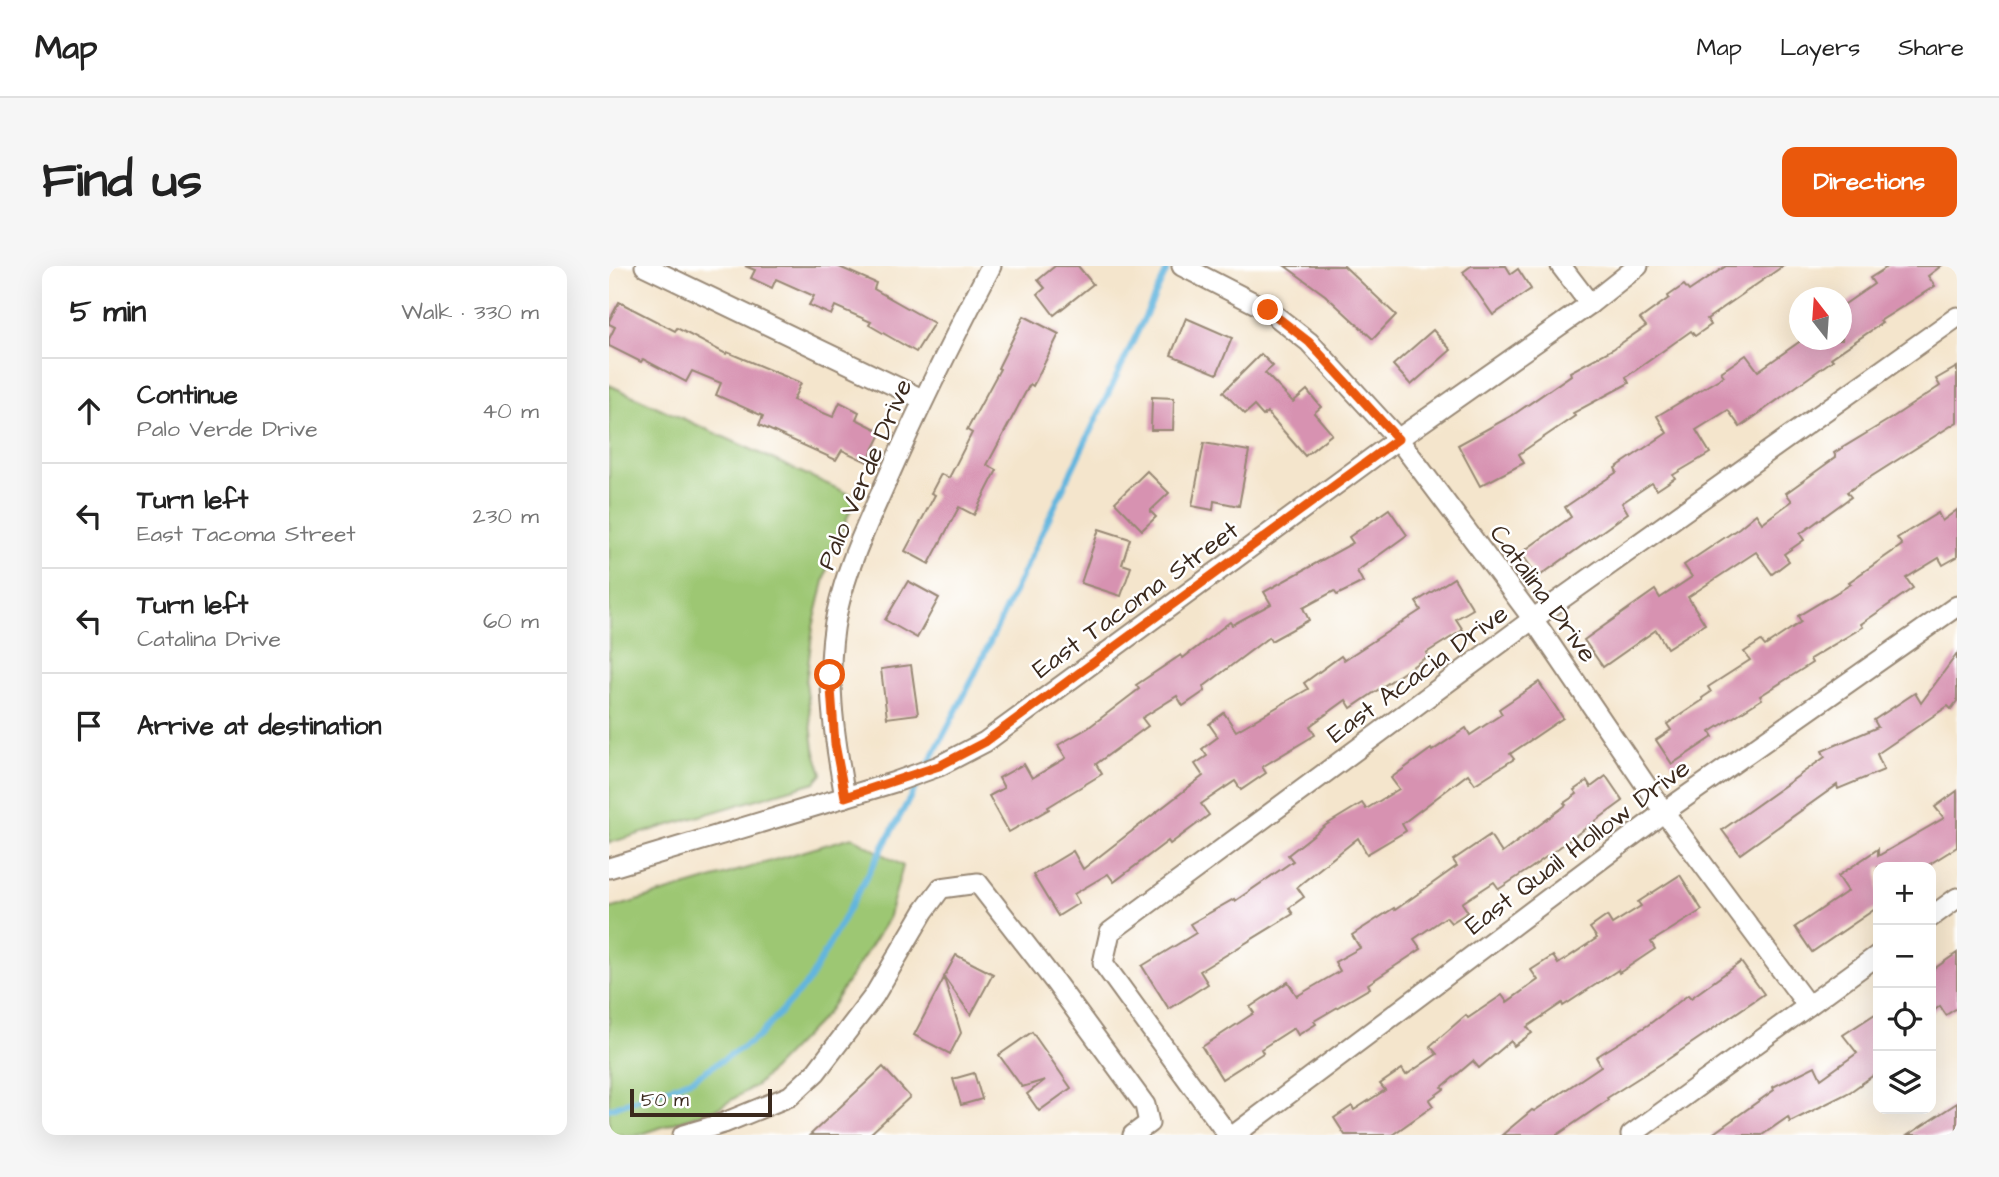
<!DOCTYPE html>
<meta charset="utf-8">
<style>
body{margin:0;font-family:"Architects Daughter",sans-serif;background:#f6f6f6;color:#222}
.controls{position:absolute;right:21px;bottom:21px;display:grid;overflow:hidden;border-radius:14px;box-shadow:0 7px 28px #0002}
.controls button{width:63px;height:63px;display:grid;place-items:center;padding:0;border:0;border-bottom:2px solid #e0e0e0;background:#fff;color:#222;font:35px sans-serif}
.compass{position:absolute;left:1180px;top:21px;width:63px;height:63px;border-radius:50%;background:#fff;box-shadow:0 7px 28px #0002;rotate:343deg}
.scale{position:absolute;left:21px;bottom:18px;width:142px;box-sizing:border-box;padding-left:7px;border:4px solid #3b2a1e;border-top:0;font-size:19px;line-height:24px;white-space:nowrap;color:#3b2a1e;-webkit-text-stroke:5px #fff;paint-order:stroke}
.stop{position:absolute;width:21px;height:21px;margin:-16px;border:5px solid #ea580c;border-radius:50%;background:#fff}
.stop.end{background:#ea580c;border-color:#fff;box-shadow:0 2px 7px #0008}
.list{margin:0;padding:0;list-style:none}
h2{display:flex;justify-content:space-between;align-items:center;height:91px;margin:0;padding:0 28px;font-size:30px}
h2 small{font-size:23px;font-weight:400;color:#767676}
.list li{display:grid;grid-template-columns:46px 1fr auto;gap:21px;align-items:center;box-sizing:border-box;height:105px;padding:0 28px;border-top:2px solid #e0e0e0}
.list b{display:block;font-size:26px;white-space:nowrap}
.list p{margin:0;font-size:23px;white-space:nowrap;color:#767676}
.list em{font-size:23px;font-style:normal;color:#767676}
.icon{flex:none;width:38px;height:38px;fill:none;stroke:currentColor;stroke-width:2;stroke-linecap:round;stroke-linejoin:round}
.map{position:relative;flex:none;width:1348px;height:869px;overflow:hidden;border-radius:14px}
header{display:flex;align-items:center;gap:42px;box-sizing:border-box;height:98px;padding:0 35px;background:#fff;border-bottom:2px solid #e0e0e0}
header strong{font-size:33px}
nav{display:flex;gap:38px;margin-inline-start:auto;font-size:24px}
.intro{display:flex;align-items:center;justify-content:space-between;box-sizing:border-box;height:168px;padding:0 42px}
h1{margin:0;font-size:49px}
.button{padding:18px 32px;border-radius:14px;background:#ea580c;color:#fff;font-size:24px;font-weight:700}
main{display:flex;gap:42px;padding:0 42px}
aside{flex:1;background:#fff;border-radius:14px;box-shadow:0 7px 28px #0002}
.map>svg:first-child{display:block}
.green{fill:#9dc773;stroke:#6c7848;stroke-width:2}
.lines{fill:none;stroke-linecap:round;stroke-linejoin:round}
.stream{stroke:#62b5de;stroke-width:6}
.building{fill:#d792b1}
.minor-casing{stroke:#988875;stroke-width:23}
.minor{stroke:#fff;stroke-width:19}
.route{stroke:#ea580c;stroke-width:9}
.labels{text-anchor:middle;stroke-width:5;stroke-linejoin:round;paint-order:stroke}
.street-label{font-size:26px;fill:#3b2a1e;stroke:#fff}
</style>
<header>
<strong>Map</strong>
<nav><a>Map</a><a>Layers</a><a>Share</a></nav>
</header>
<div class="intro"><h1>Find us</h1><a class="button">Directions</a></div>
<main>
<aside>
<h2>5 min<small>Walk · 330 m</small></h2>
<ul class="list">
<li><svg class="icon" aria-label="ahead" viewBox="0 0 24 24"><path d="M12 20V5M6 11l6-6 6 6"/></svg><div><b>Continue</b><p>Palo Verde Drive</p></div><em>40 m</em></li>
<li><svg class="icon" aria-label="left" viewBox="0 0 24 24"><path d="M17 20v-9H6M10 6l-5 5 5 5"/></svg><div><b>Turn left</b><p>East Tacoma Street</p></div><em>230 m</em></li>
<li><svg class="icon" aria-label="left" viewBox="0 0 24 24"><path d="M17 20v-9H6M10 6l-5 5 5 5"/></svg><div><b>Turn left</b><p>Catalina Drive</p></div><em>60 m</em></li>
<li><svg class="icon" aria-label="arrive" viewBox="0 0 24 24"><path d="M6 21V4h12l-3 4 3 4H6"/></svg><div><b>Arrive at destination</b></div></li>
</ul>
</aside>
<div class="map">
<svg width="1348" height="869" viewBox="0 0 1348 869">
<rect width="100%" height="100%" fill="#fff"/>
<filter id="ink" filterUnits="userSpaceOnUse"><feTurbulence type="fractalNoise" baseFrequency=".0143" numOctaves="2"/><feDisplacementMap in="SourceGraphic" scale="14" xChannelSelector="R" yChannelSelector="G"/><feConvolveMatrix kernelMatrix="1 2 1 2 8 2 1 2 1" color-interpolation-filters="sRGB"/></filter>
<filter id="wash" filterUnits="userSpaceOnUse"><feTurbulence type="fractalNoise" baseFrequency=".00686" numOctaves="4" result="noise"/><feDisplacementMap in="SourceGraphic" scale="28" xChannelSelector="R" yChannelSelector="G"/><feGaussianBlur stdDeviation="1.57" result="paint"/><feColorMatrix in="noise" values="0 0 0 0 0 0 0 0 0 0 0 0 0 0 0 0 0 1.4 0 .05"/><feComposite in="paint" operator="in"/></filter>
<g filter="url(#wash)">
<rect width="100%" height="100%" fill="#f4e5cc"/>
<g class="green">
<path d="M0 119 247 231 220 295 204 361 197 416 205 483 213 508 206 516 0 577Z"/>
<path d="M243 571 294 600 279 653 218 747 149 818 109 842 30 869H0V643Z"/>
</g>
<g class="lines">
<g class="stream">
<path d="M319 499 362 416 560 0"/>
<path d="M0 843 84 813 149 771 200 715 312 512"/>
</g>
</g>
<g id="blocks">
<g class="building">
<path d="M136 0H228L267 17 265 23 325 57 307 86 260 59 262 56 226 40 222 49 200 39 205 30 167 13 163 22 142 12 146 4Z"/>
<path d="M446 0H469L484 18 445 49 429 28 436 22 429 14Z"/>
<path d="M676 0H735L787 49 764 73 716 29Z"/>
<path d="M862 0H897L902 8 909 3 922 23 884 49 854 6Z"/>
<path d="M1117 0H1174L1098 53 1102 59 1086 70 1082 65 1017 111 1020 117 964 147 966 150 910 188 915 197 871 220 849 179 904 149 962 109 961 106 1004 83 1037 60 1031 53 1060 32 1059 30 1075 19 1080 25Z"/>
<path d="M1280 0H1332L1319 10 1326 20 1271 55 1273 57 1222 92 1224 94 1131 161 1119 144 1087 164 1101 187 1064 209 1066 212 1048 224 1043 217 1013 237 1019 247 929 311 912 287 962 251 956 241 1008 206 1006 202 1058 167 1048 150 1115 110 1112 106 1137 89 1149 105 1193 74H1233V40L1265 18 1261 12Z"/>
<path d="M10 36 66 65 68 62 117 88 118 86 192 117 184 134 224 151 231 136 250 146 247 153 273 166 258 196 233 184 227 194 150 159 154 150 107 129 112 117 83 105 77 116 34 93 32 96 0 80V73L6 61 0 58V55Z"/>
<path d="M415 50 450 68 424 120 421 118 378 199 388 204 365 249 350 241 320 298 296 285 326 229 322 227 332 208 340 212 363 167 358 164 391 103 389 102Z"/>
<path d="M577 52 623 72 608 108 562 89Z"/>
<path d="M824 64 842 84 802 119 784 99Z"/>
<path d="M652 88 664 100 656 107 684 136 698 124 712 141 705 147 723 168 696 190 658 146 654 150 645 140 636 148 614 126Z"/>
<path d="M1348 101V156L1238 226 1242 231 1191 268 1195 274 1175 288 1180 295 1163 308 1147 286 1079 331 1096 358 1058 382 1047 364 994 401 975 374 1046 324 1051 332 1083 311 1075 299 1130 262 1147 248 1153 257 1183 235 1177 227 1227 191 1225 187 1281 153 1331 120 1327 113Z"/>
<path d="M543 131 565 132 564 164H542Z"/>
<path d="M595 177 640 185 630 240 605 235 604 244 583 240Z"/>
<path d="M538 205 560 227 541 245 547 251 533 264 506 236Z"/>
<path d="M780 243 798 269 748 305 754 316 728 329 725 325 694 342 700 354 662 375 660 371 594 421 596 425 574 440 568 430 533 452 539 460 487 498 493 508 439 541 440 543 400 566 380 530 395 522 390 512 415 498 423 512 457 492 449 479 479 462 530 423 527 419 572 389 574 392 621 356 623 359 662 338 655 326 744 277 740 271Z"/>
<path d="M1348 244V291L1334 299 1330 292 1297 312 1304 322 1252 358 1254 361 1201 393 1203 397 1151 430 1153 433 1101 466 1104 471 1063 498 1047 474 1062 464 1058 458 1094 434 1093 432 1102 426 1099 421 1141 394 1135 386 1152 375 1156 380 1192 356 1189 350 1242 318 1240 316 1293 279 1288 272 1329 247 1333 255Z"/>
<path d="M490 263 521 273 513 298 522 301 512 330 472 317Z"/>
<path d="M845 312 864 343 847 353 854 364 817 387 819 390 742 442 737 434 701 460 706 469 653 501 657 507 632 524 626 515 592 538 600 549 561 578 559 575 505 616 499 608 465 628 470 637 449 650 424 609 464 585 474 603 594 510 586 498 598 490 593 483 609 471 600 458 615 447 627 465 699 423 695 417 732 390 735 394 812 344 807 336Z"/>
<path d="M299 315 330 332 308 372 276 354Z"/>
<path d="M1348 388V435L1342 443 1339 440 1268 488 1275 504 1229 523 1228 519 1131 588 1113 564 1216 491 1213 485 1269 461 1265 454 1306 427 1312 437Z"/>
<path d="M302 399 309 448 278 452 272 403Z"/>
<path d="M930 416 954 452 901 488 905 493 866 518 859 508 793 558 797 565 758 588 749 572 688 621 695 631 680 642 684 648 591 705 599 718 560 743 533 700 587 667 581 658 625 633 626 635 684 595 679 589 717 559 753 537 757 543 790 523 782 512 822 483 823 485 857 462 861 469 893 448 890 443Z"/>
<path d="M997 510 1014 535 922 602 890 623 885 616 853 637 859 646 842 657 837 651 805 673 812 683 759 718 761 722 705 755 707 758 689 769 685 762 652 783 654 787 613 813 593 781 645 747 641 741 679 716 688 730 731 705 726 696 751 682 743 669 785 642 786 644 848 600 844 594 881 569 893 587 957 539 955 537 968 528 965 524 978 515 982 521Z"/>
<path d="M1348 525V581L1316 601H1269V641L1203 686 1186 661 1239 625 1229 610 1269 583V590L1335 552 1326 541Z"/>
<path d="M1071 609 1093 644 1042 676 1046 683 1010 707 1009 704 954 740 953 737 918 761 923 767 905 780 902 775 870 802 864 795 833 821 835 823 820 834 824 840 783 869H736L725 852 743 840 745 844 776 824 771 818 793 803 797 809 828 788 821 780 857 749 859 752 893 729 898 736 929 714 922 704 944 690 949 698 988 672 981 662 998 650 1003 658 1032 640 1029 636Z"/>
<path d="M1348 687V742L1337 749 1331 740 1322 747V705Z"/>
<path d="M347 689 384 708 362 749 335 711Z"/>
<path d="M1132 696 1155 728 1058 794 998 832 999 834 948 869H893L923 844 925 845 992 800 987 791 1039 759 1079 729 1082 732Z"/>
<path d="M335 712 352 767 341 788 305 769Z"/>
<path d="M1269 746V806L1241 826 1181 856 1179 851 1153 869H1102L1165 824 1164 821 1206 800 1212 813 1248 787 1234 769Z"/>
<path d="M423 766 462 822 430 845 418 828 436 814 413 821 390 789Z"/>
<path d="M274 801 301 831 260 869H201Z"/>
<path d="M365 807 373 833 352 839 344 813Z"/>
<path d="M1348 837V869H1299Z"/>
</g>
</g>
</g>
<g filter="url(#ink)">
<use href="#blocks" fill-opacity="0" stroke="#988875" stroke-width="2"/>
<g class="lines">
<g class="minor-casing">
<g id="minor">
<path d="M36 0 313 133"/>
<path d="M573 0 659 44 700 76 789 173 924 353 1055 546 1199 740"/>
<path d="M952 0 981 38"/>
<path d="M236 531C225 470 215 407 228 346 238 300 258 259 277 216 309 143 345 71 382 0"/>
<path d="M0 602 286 516 330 500 376 476 789 173 981 38 1029 0"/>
<path d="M1322 651 1348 632"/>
<path d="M74 869 115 857 181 830 207 806 265 730 315 645 332 622 369 617 446 716 536 839 540 857 524 869"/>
<path d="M619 869 494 697 501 666 924 353 1348 51"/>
<path d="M625 869 1055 546 1348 340"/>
<path d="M1022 869 1269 689"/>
</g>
</g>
<use href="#minor" class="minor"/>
</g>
</g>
<g class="lines" filter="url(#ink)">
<path class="route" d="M221 409 226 478 236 531 330 500 376 476 789 173 700 76 659 44"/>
</g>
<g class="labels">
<g class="street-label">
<text transform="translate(255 208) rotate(-67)" y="9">Palo Verde Drive</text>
<text transform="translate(935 327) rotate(54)" y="9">Catalina Drive</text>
<text transform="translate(526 333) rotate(-36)" y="9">East Tacoma Street</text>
<text transform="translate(808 407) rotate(-36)" y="9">East Acacia Drive</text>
<text transform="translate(968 580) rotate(-37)" y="9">East Quail Hollow Drive</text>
</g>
</g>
</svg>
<div class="controls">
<button>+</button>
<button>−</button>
<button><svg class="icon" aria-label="locate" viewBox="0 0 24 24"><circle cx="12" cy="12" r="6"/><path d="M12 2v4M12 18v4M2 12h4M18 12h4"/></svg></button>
<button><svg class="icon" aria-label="layers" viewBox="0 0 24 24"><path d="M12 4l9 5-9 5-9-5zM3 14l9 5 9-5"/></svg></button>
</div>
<svg class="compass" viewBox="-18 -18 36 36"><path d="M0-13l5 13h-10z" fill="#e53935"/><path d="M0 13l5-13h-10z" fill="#767676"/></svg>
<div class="scale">50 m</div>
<div class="stop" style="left:221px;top:409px"></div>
<div class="stop end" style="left:659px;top:44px"></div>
</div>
</main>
